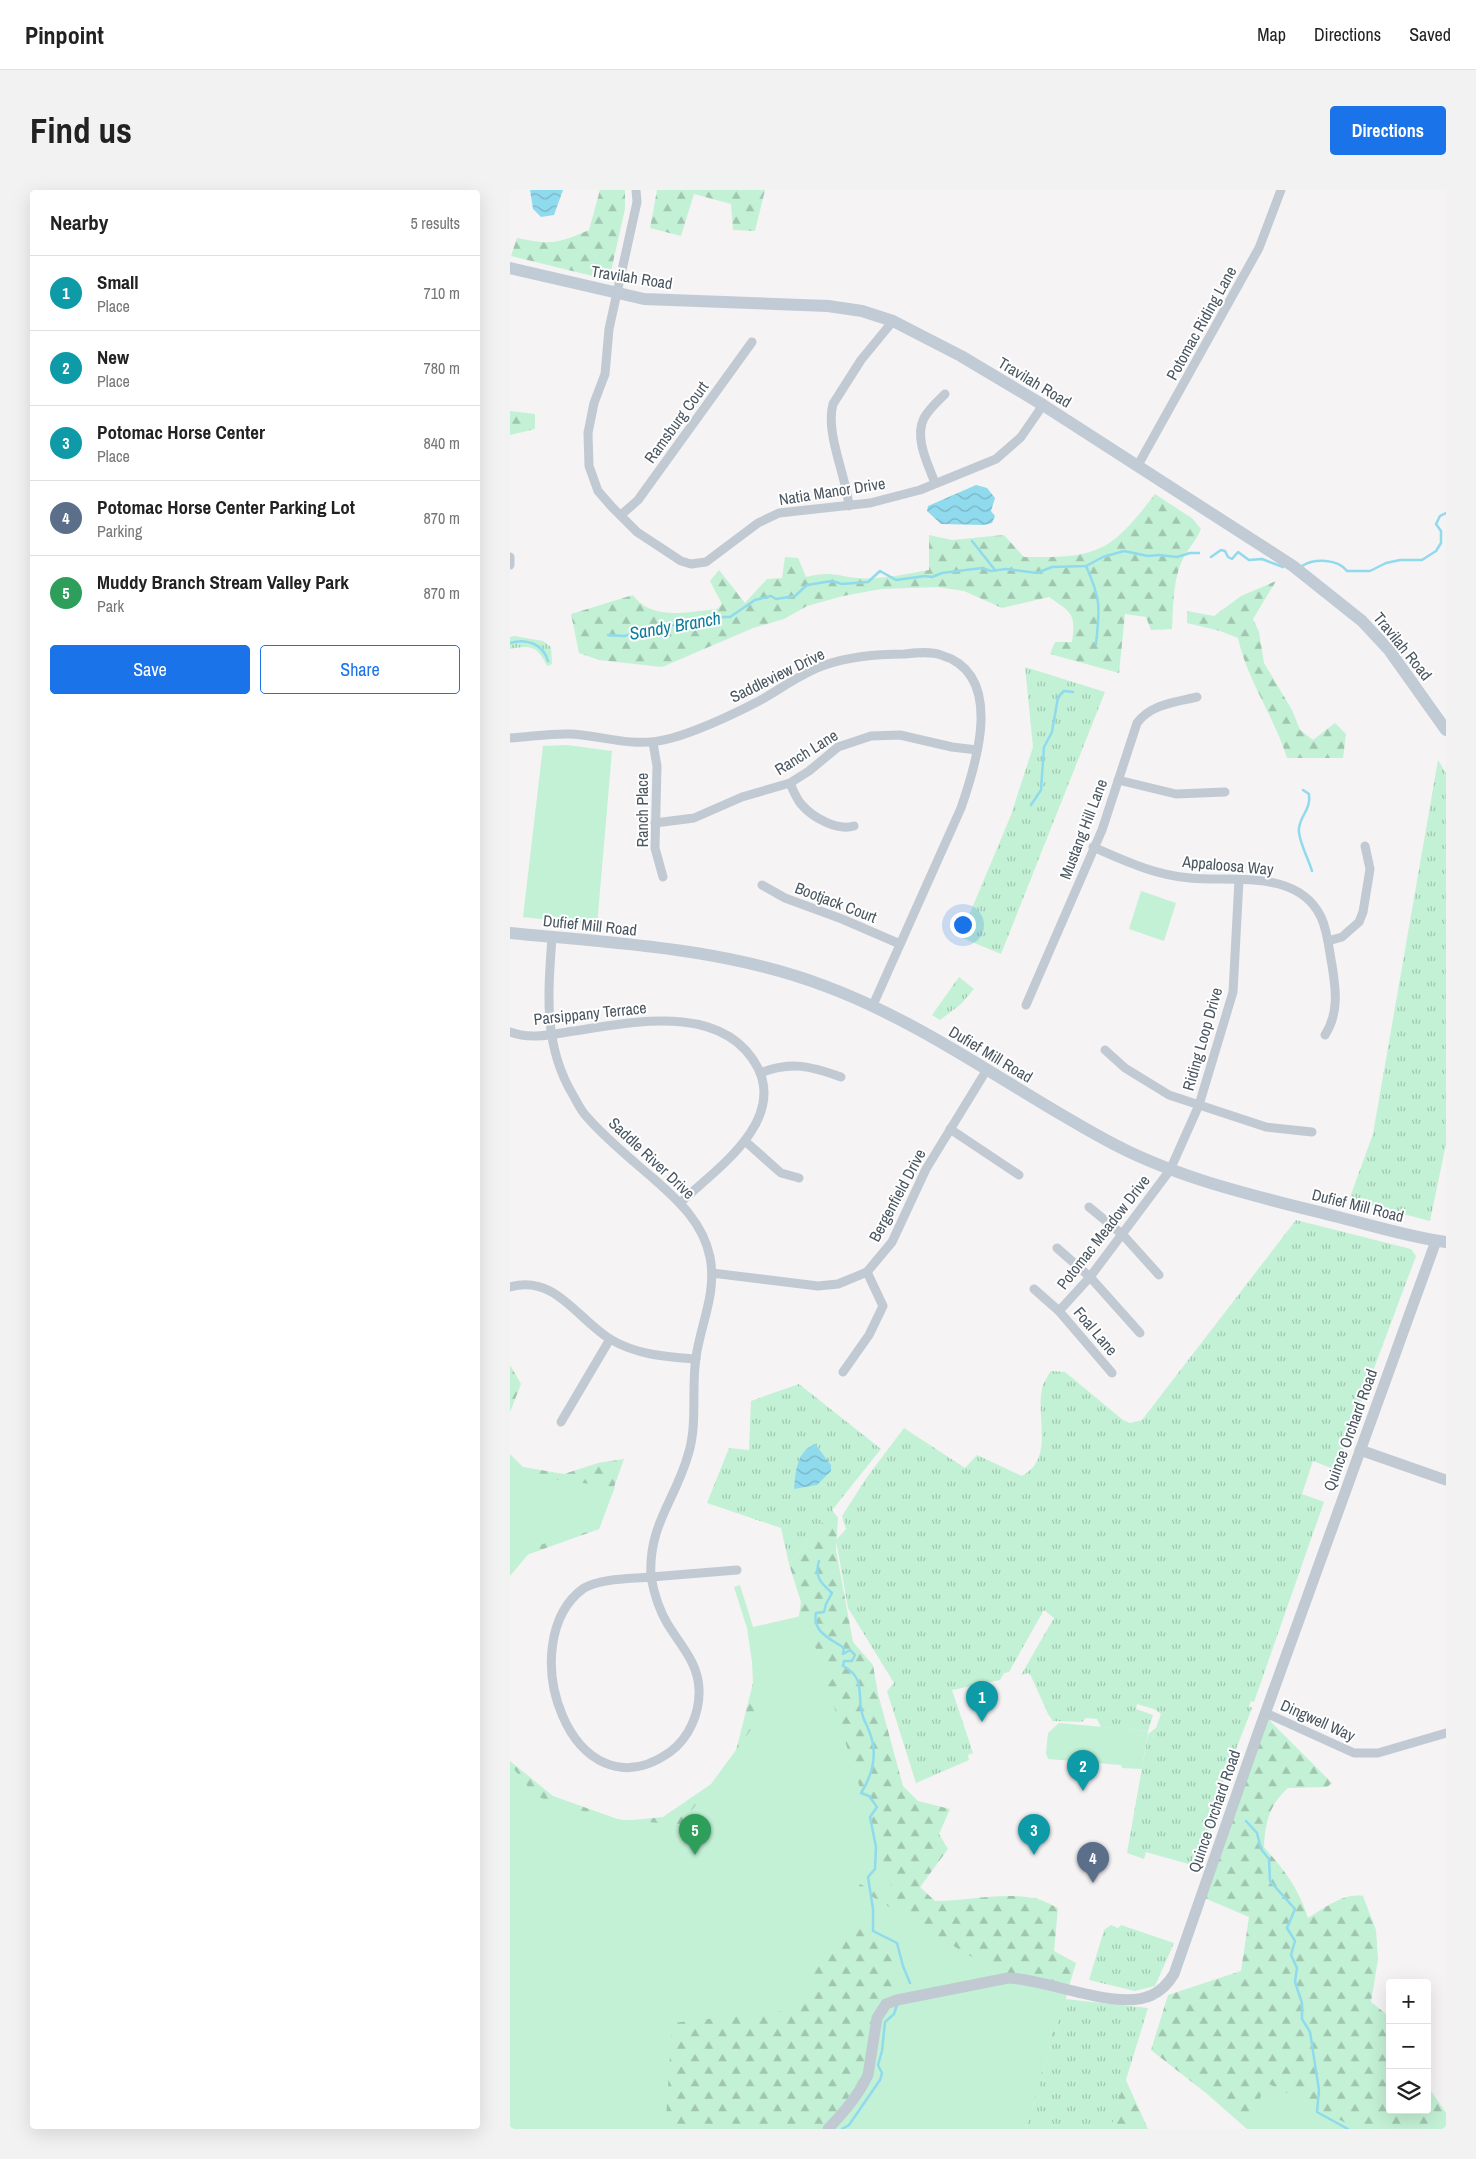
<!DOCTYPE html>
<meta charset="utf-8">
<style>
body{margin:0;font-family:"Archivo Narrow",sans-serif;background:#f2f2f2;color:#222}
.controls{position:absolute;right:15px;bottom:15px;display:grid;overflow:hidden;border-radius:5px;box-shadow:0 5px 20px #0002}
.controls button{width:45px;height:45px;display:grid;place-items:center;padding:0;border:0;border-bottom:1px solid #e0e0e0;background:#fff;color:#222;font:25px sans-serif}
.you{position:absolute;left:452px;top:734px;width:18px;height:18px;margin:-12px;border:4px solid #fff;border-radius:50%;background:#1a73e8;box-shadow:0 0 0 8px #1a73e833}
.badge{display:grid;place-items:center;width:32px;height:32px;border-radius:50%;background:#1a73e8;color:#fff;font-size:16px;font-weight:700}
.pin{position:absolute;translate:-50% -41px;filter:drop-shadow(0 1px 2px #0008)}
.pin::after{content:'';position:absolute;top:26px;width:18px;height:15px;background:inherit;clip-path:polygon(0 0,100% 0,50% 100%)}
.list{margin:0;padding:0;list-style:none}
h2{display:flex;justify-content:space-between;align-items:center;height:65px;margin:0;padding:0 20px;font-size:21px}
h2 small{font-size:16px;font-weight:400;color:#767676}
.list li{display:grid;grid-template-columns:32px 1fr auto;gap:15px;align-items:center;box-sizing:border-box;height:75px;padding:0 20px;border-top:1px solid #e0e0e0}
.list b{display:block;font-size:19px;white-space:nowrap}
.list p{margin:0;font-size:16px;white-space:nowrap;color:#767676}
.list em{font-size:16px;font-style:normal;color:#767676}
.actions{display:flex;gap:10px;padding:15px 20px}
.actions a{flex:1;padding:11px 0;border:1px solid #1a73e8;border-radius:5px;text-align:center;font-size:18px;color:#1a73e8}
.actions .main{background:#1a73e8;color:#fff}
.icon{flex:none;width:28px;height:28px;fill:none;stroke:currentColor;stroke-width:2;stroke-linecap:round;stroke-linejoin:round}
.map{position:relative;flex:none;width:936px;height:1939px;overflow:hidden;border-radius:5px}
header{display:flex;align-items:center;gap:30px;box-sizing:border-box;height:70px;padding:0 25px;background:#fff;border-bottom:1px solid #e0e0e0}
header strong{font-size:24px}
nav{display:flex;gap:28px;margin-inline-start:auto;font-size:18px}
.intro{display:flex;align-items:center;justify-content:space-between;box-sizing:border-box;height:120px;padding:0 30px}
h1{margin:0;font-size:35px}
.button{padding:12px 22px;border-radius:5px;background:#1a73e8;color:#fff;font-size:18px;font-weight:700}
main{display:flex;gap:30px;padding:0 30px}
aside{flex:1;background:#fff;border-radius:5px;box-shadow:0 5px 20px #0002}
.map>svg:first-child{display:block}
.grass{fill:url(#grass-tufts)}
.forest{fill:url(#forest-firs)}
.green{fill:#c3f1d5}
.water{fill:url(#water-waves)}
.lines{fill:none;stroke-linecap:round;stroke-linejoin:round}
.stream{stroke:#90daee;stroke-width:2.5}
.minor{stroke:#c1cad2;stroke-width:9}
.tertiary{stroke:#c1cad2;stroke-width:11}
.secondary{stroke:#c1cbd6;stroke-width:12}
.labels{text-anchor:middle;stroke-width:4;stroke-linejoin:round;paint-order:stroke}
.street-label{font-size:16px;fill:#4a5661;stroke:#fff}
.water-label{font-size:18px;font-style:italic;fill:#0c7c9b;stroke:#fff}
</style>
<header>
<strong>Pinpoint</strong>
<nav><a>Map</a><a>Directions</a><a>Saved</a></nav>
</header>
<div class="intro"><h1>Find us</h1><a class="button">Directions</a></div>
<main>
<aside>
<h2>Nearby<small>5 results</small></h2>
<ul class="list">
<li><span class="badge" style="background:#0f9aa8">1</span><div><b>Small</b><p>Place</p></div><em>710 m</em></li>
<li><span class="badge" style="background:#0f9aa8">2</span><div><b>New</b><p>Place</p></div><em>780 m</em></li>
<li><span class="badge" style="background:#0f9aa8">3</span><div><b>Potomac Horse Center</b><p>Place</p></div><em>840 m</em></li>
<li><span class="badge" style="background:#5c6f8a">4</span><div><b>Potomac Horse Center Parking Lot</b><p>Parking</p></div><em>870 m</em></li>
<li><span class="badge" style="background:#2e9e5b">5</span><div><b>Muddy Branch Stream Valley Park</b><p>Park</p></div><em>870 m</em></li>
</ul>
<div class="actions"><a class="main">Save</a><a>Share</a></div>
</aside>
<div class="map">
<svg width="936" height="1939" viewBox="0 0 936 1939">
<defs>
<pattern id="grass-tufts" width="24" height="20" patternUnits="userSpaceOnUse" patternTransform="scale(1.25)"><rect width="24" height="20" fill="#c3f1d5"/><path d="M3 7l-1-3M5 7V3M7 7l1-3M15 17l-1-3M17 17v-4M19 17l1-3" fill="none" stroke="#a0c6b0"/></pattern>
<pattern id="forest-firs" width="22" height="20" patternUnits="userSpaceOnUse" patternTransform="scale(1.25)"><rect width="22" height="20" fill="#c3f1d5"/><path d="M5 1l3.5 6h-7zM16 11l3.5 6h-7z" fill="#a0c6b0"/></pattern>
<pattern id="water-waves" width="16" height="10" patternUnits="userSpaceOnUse" patternTransform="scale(1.25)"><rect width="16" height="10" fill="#90daee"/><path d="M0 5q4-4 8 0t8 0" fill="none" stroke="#78b4c4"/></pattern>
</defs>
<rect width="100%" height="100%" fill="#f5f3f3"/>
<g class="grass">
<path d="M4 446 33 451 41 457 42 474 37 476C27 456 22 455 0 459V447Z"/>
<path d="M515 477 595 502 491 764 450 747 501 625 523 557Z"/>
<path d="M928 570 936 583V954L920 1031 839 1010 863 944Z"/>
<path d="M449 787 464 799 451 814 430 830 422 825Z"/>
<path d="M786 1030 901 1059 906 1066 826 1280 803 1271 792 1304 814 1312 744 1512 741 1511 739 1516 742 1518 713 1593 689 1677 636 1662 634 1669 617 1663 638 1544 646 1538 651 1524 644 1519 627 1514 626 1519 643 1525 638 1541 591 1537 587 1529 576 1528 572 1532 543 1531 538 1524 521 1486 518 1483 511 1485 544 1428 534 1420 499 1482 494 1483 490 1490 442 1500 463 1563 458 1565 459 1570 406 1593 377 1501 384 1493 338 1418 326 1350 336 1339 332 1326 357 1287 394 1238 455 1278 467 1265 512 1286C546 1268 524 1224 533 1195 535 1190 538 1185 541 1181L555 1182 613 1230 620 1233 632 1230Z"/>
<path d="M289 1194 371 1259 279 1374 271 1338 197 1313 219 1258 239 1260 241 1211Z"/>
<path d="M601 1735 608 1738 611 1735 664 1753 645 1796 625 1801 579 1790 594 1740Z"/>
<path d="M555 1809 638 1818 601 1939H516Z"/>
</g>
<g class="forest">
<path d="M90 0H115V19L99 90 1 66 7 48C42 55 46 54 79 40Z"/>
<path d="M147 0H255L245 41 223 40 221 14 184 4 171 46 140 38Z"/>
<path d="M0 221 25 224V239L0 245Z"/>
<path d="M645 304 683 329 691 339C686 351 676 361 671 373 663 392 663 418 662 439L641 440 636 427 615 424 609 483 540 464 545 452H562C566 423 562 423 539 407L492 418 454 401 427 397 371 399 333 406 297 416 274 429 243 438 152 477 89 470 69 463 61 424 123 405C141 431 180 422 207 419L212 414 200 391 209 380 235 413 257 389 272 388 275 367 288 368 296 387C317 381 326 385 346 388 370 390 396 384 419 380V345L442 350 494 345 514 367C588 368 600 363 645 304Z"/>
<path d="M766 391 743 429 749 442 754 473 782 520 790 540 803 550 825 533 836 544 833 568H777C764 526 737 490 728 448L710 441 677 433V421L704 426 731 406Z"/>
<path d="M0 1175 11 1194 0 1222Z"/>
<path d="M0 1264 13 1277 54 1284 88 1273 114 1269 89 1339 0 1371Z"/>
<path d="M322 1320 328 1328 326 1360 343 1452 363 1475 368 1504 393 1596 408 1611 440 1619 429 1644 438 1659 410 1697 425 1711C457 1711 491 1702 523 1708 531 1709 540 1714 548 1718L544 1761 566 1773 516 1939H0V1571L43 1606 113 1631 153 1627 207 1590 225 1565 249 1469 288 1433 291 1412 279 1374Z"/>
<path d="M757 1520 761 1532 822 1593 817 1597 778 1598C759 1615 755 1633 754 1657 775 1681 788 1697 798 1728 815 1718 833 1703 853 1706L866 1740 868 1769 861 1812 880 1827V1920H917V1895L936 1923V1939H737L696 1903 641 1860 658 1805 731 1781 739 1727 692 1707Z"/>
<path d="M615 1888 638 1939H601Z"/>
</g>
<g class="green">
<path d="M57 555 102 561 87 736 13 727 33 556Z"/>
<path d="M631 701 666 713 654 751 619 739Z"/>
<path d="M0 1270 16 1286 105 1297 89 1339 25 1356 0 1386Z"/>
<path d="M230 1395 243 1437 295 1425 386 1711 350 1694 348 1698 493 1786 389 1806 385 1756 354 1730 288 1783 303 1795 291 1819 162 1833 156 1929 158 1939H0V1574L25 1606 94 1628 171 1635 245 1534 242 1472 237 1438 224 1397Z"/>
<path d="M549 1533 638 1541 632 1579 612 1578 611 1575 538 1569 536 1563 538 1543Z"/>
<path d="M496 1791 558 1802 541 1849 516 1939H322L347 1910 369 1829 378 1817Z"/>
<path d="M755 1892 848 1939H741Z"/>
</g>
<g class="water">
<path d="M20 0H53L44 25 31 27 23 19Z"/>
<path d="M466 295 477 298 485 308 481 321 485 326 482 333 474 335 431 334 417 321 418 316Z"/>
<path d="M305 1254 321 1275V1281L307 1295 284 1299C286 1281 286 1262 305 1254Z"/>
</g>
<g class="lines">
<g class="stream">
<path d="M462 351 485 380"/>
<path d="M701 367 711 360 715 361 718 367 722 369 728 362 739 370 752 369 773 377"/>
<path d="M576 376C591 409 590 418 586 454"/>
<path d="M792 376C805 368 828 369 837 381H860L876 373 890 370H912L926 361 931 353V341L926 334 930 326 936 323"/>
<path d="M98 445 114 446 199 427H220L245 410 261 406 266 409 285 406 297 395 322 391 332 394 358 392 370 381 386 390 415 386 422 387 432 383 472 378 481 381 496 379 527 383 542 377 576 376 593 367 614 361 638 366 649 365 667 367 680 363H689"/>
<path d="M0 453C17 448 33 454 38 471"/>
<path d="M793 600 799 604C801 620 791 624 789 638 787 648 799 670 802 681"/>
<path d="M521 615 531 600 534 557 542 542 548 507 554 501 563 502"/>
<path d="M309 1371C304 1387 311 1393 322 1403L316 1414 314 1422 306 1423C302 1442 321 1449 334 1458L333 1464 340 1460 345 1465 342 1471H334L333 1476C356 1488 347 1504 352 1523 353 1529 357 1535 359 1541 368 1562 363 1584 351 1603L359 1606 367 1617 360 1627 366 1657 365 1679 358 1687 363 1719V1741L387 1753 393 1776 400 1793"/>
<path d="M736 1631 747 1643 751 1659 759 1669 760 1691 785 1719 777 1738 785 1751 781 1765 787 1778 785 1792 792 1813V1829L800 1842 809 1900 807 1922 838 1939"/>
<path d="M332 1939 339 1935 370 1890 372 1883 368 1875 372 1861 375 1832 384 1824 387 1815"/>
</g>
<g class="minor">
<path d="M126 0 127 12 99 139 95 184 84 213 78 243 79 276 88 301 102 317 127 342 171 371 181 374 196 372 248 333 269 323 360 313 410 300 486 269 511 247 533 215"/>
<path d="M628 275 749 58 771 0"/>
<path d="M425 293C418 274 404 248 414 228 419 219 428 211 435 204"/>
<path d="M339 316C336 285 315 243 323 214L351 170 383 131"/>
<path d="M111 325 128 310 242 152"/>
<path d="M0 367V375"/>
<path d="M0 548C20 547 41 543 61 544 98 546 122 559 162 548 190 540 222 525 249 511 271 499 291 483 315 475 341 466 367 464 394 464 405 463 420 461 431 465 495 484 467 572 451 618L363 815"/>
<path d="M143 553 147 576 145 658 153 687"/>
<path d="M608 590 666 604 715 602"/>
<path d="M280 593C283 600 286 608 291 614 303 628 327 641 344 636"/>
<path d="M145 633 184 628 232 607 280 593 299 581 328 557 361 546 390 545 442 557 467 560"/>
<path d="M583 657C615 671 645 685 680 688 723 692 788 679 811 727 818 742 819 760 822 775 826 800 829 823 815 845"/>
<path d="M252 695 275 708 332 729 390 754"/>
<path d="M42 747C38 803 33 855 63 905 67 912 71 921 77 927 97 950 121 969 144 989 169 1011 193 1033 200 1067 207 1103 191 1133 186 1167 181 1200 188 1234 178 1265 165 1311 138 1335 141 1387L227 1380"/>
<path d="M818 751 832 747 849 732 853 722 860 679 855 656"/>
<path d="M516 815 592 640 627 533C641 514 666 512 687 507"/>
<path d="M0 842C20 850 44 844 64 841 123 832 214 812 248 878 275 933 205 980 171 1012"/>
<path d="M595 860 615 878 659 905 756 937 802 942"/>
<path d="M250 883C282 871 300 876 331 887"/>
<path d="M440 939 509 985"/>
<path d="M235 951 271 983 289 988"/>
<path d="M579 1017 613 1045 649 1085"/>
<path d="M547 1058 580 1087 630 1143"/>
<path d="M202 1083 308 1096 328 1094 357 1082 382 1052 416 979 476 881"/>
<path d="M0 1097C45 1084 67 1129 100 1149 127 1165 156 1167 186 1169"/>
<path d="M524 1099 549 1121 602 1183"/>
<path d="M549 1121 580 1087 660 980 689 915 723 802 729 690"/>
<path d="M333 1182 359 1145 373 1116 357 1082"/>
<path d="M51 1232 100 1149"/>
<path d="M141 1387C144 1403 148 1418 157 1433 170 1455 188 1472 189 1499 190 1523 179 1548 160 1562 62 1631 0 1451 74 1398 93 1388 120 1389 141 1387Z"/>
<path d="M756 1523 844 1563H868L936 1543"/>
</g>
<g class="tertiary">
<path d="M850 1260 936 1290"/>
<path d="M318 1939C334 1922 348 1906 358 1885L367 1828 376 1814 387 1810 498 1788C538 1789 608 1822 642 1805 651 1801 659 1792 664 1784L747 1546 926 1051"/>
</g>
<g class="secondary">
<path d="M0 78 134 109 318 116 352 121 383 131 451 166 533 215 783 376 852 431 879 460 936 540"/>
<path d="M0 743C106 753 215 758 315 796 415 833 503 900 596 950 667 989 746 1006 824 1026 861 1035 898 1047 936 1052"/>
</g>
</g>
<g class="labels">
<g class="street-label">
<text transform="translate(122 87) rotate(9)" y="6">Travilah Road</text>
<text transform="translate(691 133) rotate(-61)" y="6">Potomac Riding Lane</text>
<text transform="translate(525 192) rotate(31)" y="6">Travilah Road</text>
<text transform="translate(166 232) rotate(-54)" y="6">Ramsburg Court</text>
<text transform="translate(322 301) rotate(-9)" y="6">Natia Manor Drive</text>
<text transform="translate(893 456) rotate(51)" y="6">Travilah Road</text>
<text transform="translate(267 485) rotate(-26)" y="6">Saddleview Drive</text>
<text transform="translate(296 562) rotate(-32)" y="6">Ranch Lane</text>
<text transform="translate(132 620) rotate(-90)" y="6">Ranch Place</text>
<text transform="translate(573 639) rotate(-69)" y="6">Mustang Hill Lane</text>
<text transform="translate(718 675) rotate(5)" y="6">Appaloosa Way</text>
<text transform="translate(326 712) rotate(21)" y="6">Bootjack Court</text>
<text transform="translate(80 735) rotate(6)" y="6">Dufief Mill Road</text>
<text transform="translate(80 823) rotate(-6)" y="6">Parsippany Terrace</text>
<text transform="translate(692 849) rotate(-74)" y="6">Riding Loop Drive</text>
<text transform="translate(481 864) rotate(31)" y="6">Dufief Mill Road</text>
<text transform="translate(142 968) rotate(43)" y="6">Saddle River Drive</text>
<text transform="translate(387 1005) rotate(-62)" y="6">Bergenfield Drive</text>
<text transform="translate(848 1015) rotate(14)" y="6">Dufief Mill Road</text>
<text transform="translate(593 1042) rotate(-52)" y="6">Potomac Meadow Drive</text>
<text transform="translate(586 1141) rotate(50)" y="6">Foal Lane</text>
<text transform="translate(840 1240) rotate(-70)" y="6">Quince Orchard Road</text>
<text transform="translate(808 1530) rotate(24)" y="6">Dingwell Way</text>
<text transform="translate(704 1621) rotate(-71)" y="6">Quince Orchard Road</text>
</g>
<g class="water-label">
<text transform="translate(165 436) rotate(-10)" y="6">Sandy Branch</text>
</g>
</g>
</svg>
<div class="controls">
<button>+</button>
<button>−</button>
<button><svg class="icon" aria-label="layers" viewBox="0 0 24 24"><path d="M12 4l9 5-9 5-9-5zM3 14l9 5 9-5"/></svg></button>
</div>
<div class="you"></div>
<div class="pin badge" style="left:472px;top:1532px;background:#0f9aa8">1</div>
<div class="pin badge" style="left:573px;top:1601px;background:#0f9aa8">2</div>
<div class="pin badge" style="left:524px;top:1665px;background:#0f9aa8">3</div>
<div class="pin badge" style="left:583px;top:1693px;background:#5c6f8a">4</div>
<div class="pin badge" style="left:185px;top:1665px;background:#2e9e5b">5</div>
</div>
</main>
